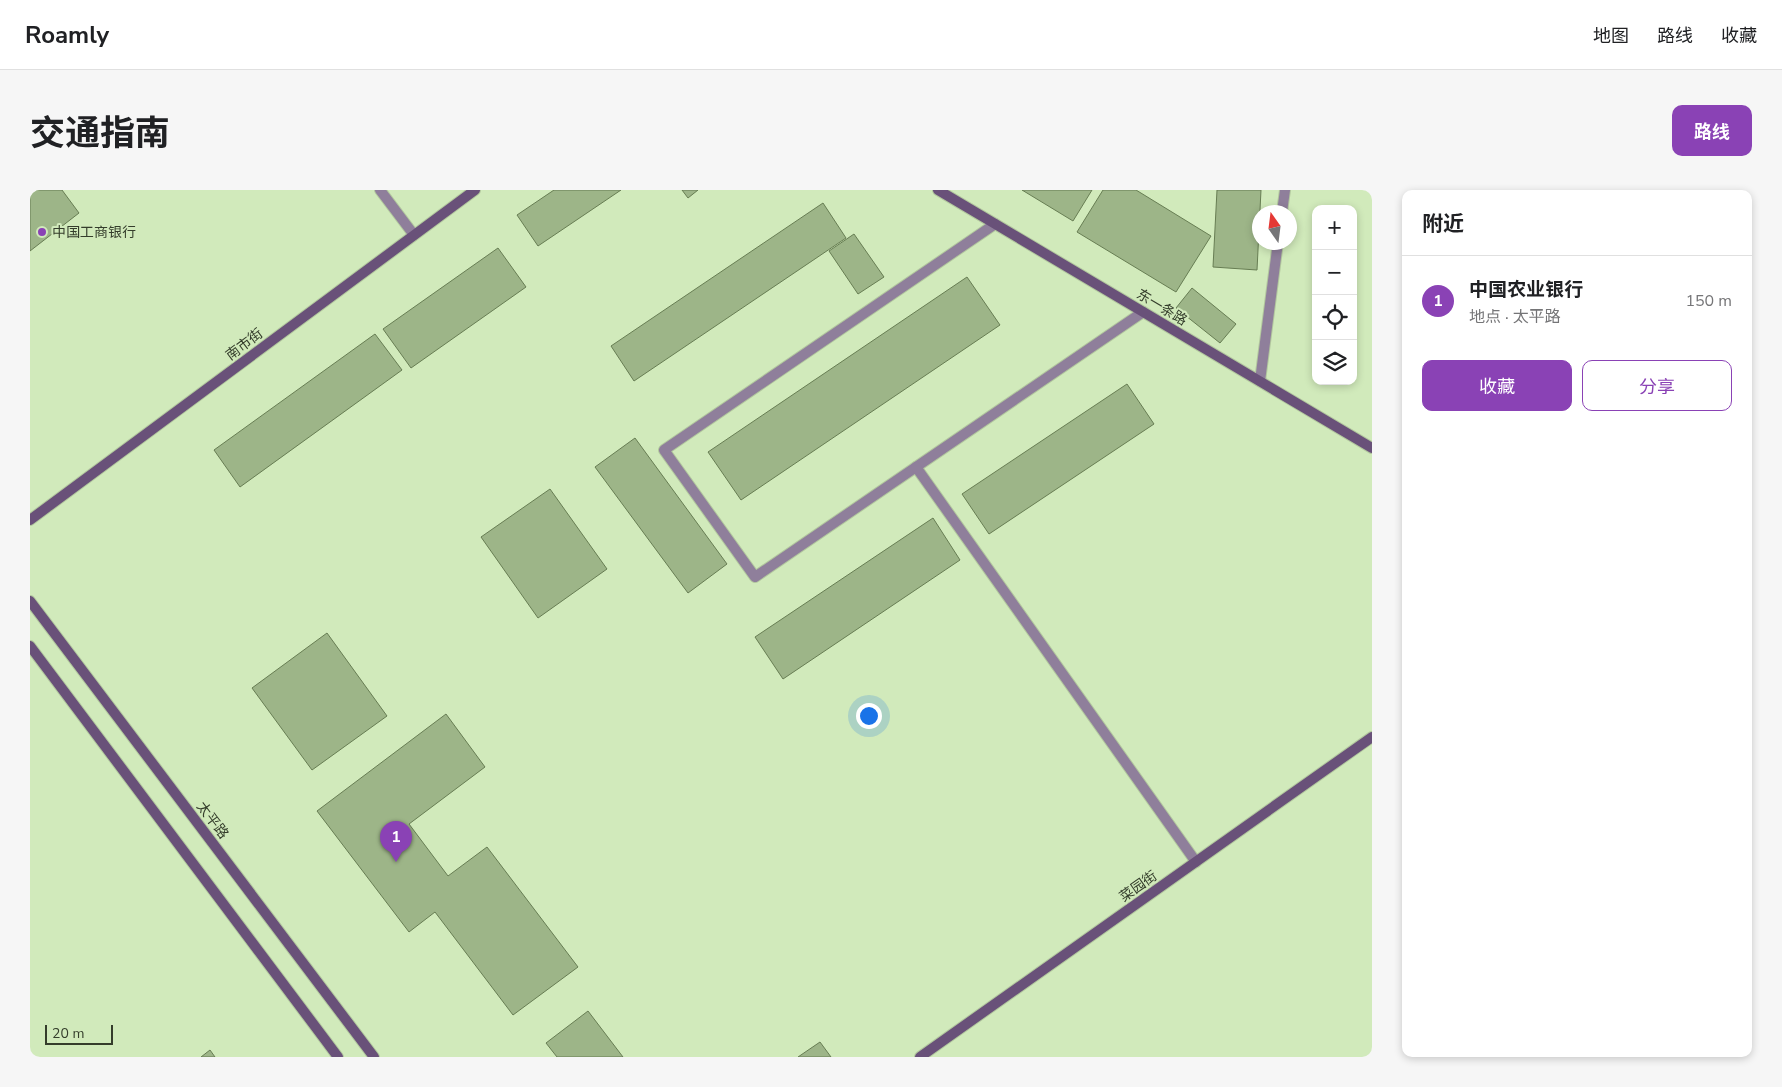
<!DOCTYPE html>
<html lang="zh">
<meta charset="utf-8">
<style>
body{margin:0;font-family:"Nunito Sans","Noto Sans SC",sans-serif;background:#f6f6f6;color:#202124}
.controls{position:absolute;right:15px;top:15px;display:grid;overflow:hidden;border-radius:10px;box-shadow:0 2px 8px #0003}
.controls button{width:45px;height:45px;display:grid;place-items:center;padding:0;border:0;border-bottom:1px solid #e0e0e0;background:#fff;color:#202124;font:25px sans-serif}
.compass{position:absolute;left:1222px;top:15px;width:45px;height:45px;border-radius:50%;background:#fff;box-shadow:0 2px 8px #0003;rotate:346deg}
.scale{position:absolute;left:15px;bottom:12px;width:68px;box-sizing:border-box;padding-left:5px;border:2px solid #343d2b;border-top:0;font-size:14px;line-height:18px;white-space:nowrap;color:#343d2b;-webkit-text-stroke:4px #d1eabb;paint-order:stroke}
.you{position:absolute;left:838px;top:525px;width:18px;height:18px;margin:-12px;border:4px solid #fff;border-radius:50%;background:#1a73e8;box-shadow:0 0 0 8px #1a73e833}
.badge{display:grid;place-items:center;width:32px;height:32px;border-radius:50%;background:#8a42b5;color:#fff;font-size:16px;font-weight:700}
.pin{position:absolute;translate:-50% -41px;filter:drop-shadow(0 1px 2px #0008)}
.pin::after{content:'';position:absolute;top:26px;width:18px;height:15px;background:inherit;clip-path:polygon(0 0,100% 0,50% 100%)}
.list{margin:0;padding:0;list-style:none}
h2{display:flex;justify-content:space-between;align-items:center;height:65px;margin:0;padding:0 20px;font-size:21px}
h2 small{font-size:16px;font-weight:400;color:#757577}
.list li{display:grid;grid-template-columns:32px 1fr auto;gap:15px;align-items:center;box-sizing:border-box;height:90px;padding:0 20px;border-top:1px solid #e0e0e0}
.list b{display:block;font-size:19px;white-space:nowrap}
.list p{margin:0;font-size:16px;white-space:nowrap;color:#757577}
.list em{font-size:16px;font-style:normal;color:#757577}
.actions{display:flex;gap:10px;padding:15px 20px}
.actions a{flex:1;padding:11px 0;border:1px solid #8a42b5;border-radius:10px;text-align:center;font-size:18px;color:#8a42b5}
.actions .main{background:#8a42b5;color:#fff}
.icon{flex:none;width:28px;height:28px;fill:none;stroke:currentColor;stroke-width:2;stroke-linecap:round;stroke-linejoin:round}
.map{position:relative;flex:none;width:1342px;height:867px;overflow:hidden;border-radius:10px}
header{display:flex;align-items:center;gap:30px;box-sizing:border-box;height:70px;padding:0 25px;background:#fff;border-bottom:1px solid #e0e0e0}
header strong{font-size:24px}
nav{display:flex;gap:28px;margin-inline-start:auto;font-size:18px}
.intro{display:flex;align-items:center;justify-content:space-between;box-sizing:border-box;height:120px;padding:0 30px}
h1{margin:0;font-size:35px}
.button{padding:12px 22px;border-radius:10px;background:#8a42b5;color:#fff;font-size:18px;font-weight:700}
main{display:flex;gap:30px;padding:0 30px}
aside{flex:1;background:#fff;border-radius:10px;box-shadow:0 2px 8px #0003}
.map>svg:first-child{display:block}
.building{fill:#9db588;stroke:#677d53}
.lines{fill:none;stroke-linecap:round;stroke-linejoin:round}
.street-casing{stroke:#b2c79e;stroke-width:12}
.secondary-casing{stroke:#b2c79e;stroke-width:12}
.street{stroke:#8f7f9b;stroke-width:10}
.secondary{stroke:#695179;stroke-width:10}
.poi-dot{fill:#8a42b5;stroke:#d1eabb;stroke-width:2}
.labels{text-anchor:middle;stroke-width:4;stroke-linejoin:round;paint-order:stroke}
.poi-label{font-size:14px;fill:#343d2b;stroke:#d1eabb;text-anchor:start}
.street-label{font-size:14px;fill:#343d2b;stroke:#d1eabb}
</style>
<header>
<strong>Roamly</strong>
<nav><a>地图</a><a>路线</a><a>收藏</a></nav>
</header>
<div class="intro"><h1>交通指南</h1><a class="button">路线</a></div>
<main>
<div class="map">
<svg width="1342" height="867" viewBox="0 0 1342 867">
<rect width="100%" height="100%" fill="#d1eabb"/>
<g class="building">
<path d="M0 0H32L49 23 0 61Z"/>
<path d="M524 0H591L508 56 487 25Z"/>
<path d="M652 0H668L658 8Z"/>
<path d="M992 0H1062L1043 31Z"/>
<path d="M1073 0H1106L1181 46 1146 102 1047 42Z"/>
<path d="M1187 0H1231L1227 80 1183 77Z"/>
<path d="M793 13 816 48 604 191 581 156Z"/>
<path d="M824 44 854 87 828 104 799 61Z"/>
<path d="M468 58 496 97 381 178 353 139Z"/>
<path d="M937 87 970 135 711 310 678 262Z"/>
<path d="M1162 98 1206 134 1190 153 1146 118Z"/>
<path d="M345 144 372 180 210 297 184 260Z"/>
<path d="M1097 194 1124 234 959 344 932 304Z"/>
<path d="M605 248 697 374 658 403 565 277Z"/>
<path d="M520 299 577 379 508 428 451 347Z"/>
<path d="M903 328 930 370 753 489 725 447Z"/>
<path d="M297 443 357 526 282 580 222 498Z"/>
<path d="M416 524 455 577 379 634 418 686 457 657 548 777 483 825 405 722 379 742 287 621Z"/>
<path d="M558 821 593 867H527L516 853Z"/>
<path d="M790 852 801 867H768Z"/>
<path d="M180 860 185 867H171Z"/>
</g>
<g class="lines">
<g class="street-casing">
<g id="street">
<path d="M350 0 384 45"/>
<path d="M1252 22 1255 0"/>
<path d="M965 34 634 260 725 387 1113 122"/>
<path d="M1230 191 1248 52"/>
<path d="M886 277 1166 672"/>
</g>
</g>
<g class="secondary-casing">
<g id="secondary">
<path d="M908 0 1342 258"/>
<path d="M0 330 445 0"/>
<path d="M0 411 344 867"/>
<path d="M0 456 308 867"/>
<path d="M890 867 1342 547"/>
</g>
</g>
<use href="#street" class="street"/>
<use href="#secondary" class="secondary"/>
</g>
<circle class="poi-dot" cx="12" cy="42" r="5"/>
<g class="labels">
<g class="poi-label">
<text x="22" y="47">中国工商银行</text>
</g>
<g class="street-label">
<text transform="translate(1132 117) rotate(31)" y="5">东一条路</text>
<text transform="translate(214 154) rotate(-37)" y="5">南市街</text>
<text transform="translate(183 630) rotate(53)" y="5">太平路</text>
<text transform="translate(1108 696) rotate(-35)" y="5">菜园街</text>
</g>
</g>
</svg>
<div class="controls">
<button>+</button>
<button>−</button>
<button><svg class="icon" aria-label="locate" viewBox="0 0 24 24"><circle cx="12" cy="12" r="6"/><path d="M12 2v4M12 18v4M2 12h4M18 12h4"/></svg></button>
<button><svg class="icon" aria-label="layers" viewBox="0 0 24 24"><path d="M12 4l9 5-9 5-9-5zM3 14l9 5 9-5"/></svg></button>
</div>
<svg class="compass" viewBox="-18 -18 36 36"><path d="M0-13l5 13h-10z" fill="#e53935"/><path d="M0 13l5-13h-10z" fill="#757577"/></svg>
<div class="scale">20 m</div>
<div class="you"></div>
<div class="pin badge" style="left:366px;top:672px">1</div>
</div>
<aside>
<h2>附近<small></small></h2>
<ul class="list">
<li><span class="badge">1</span><div><b>中国农业银行</b><p>地点 · 太平路</p></div><em>150 m</em></li>
</ul>
<div class="actions"><a class="main">收藏</a><a>分享</a></div>
</aside>
</main>
